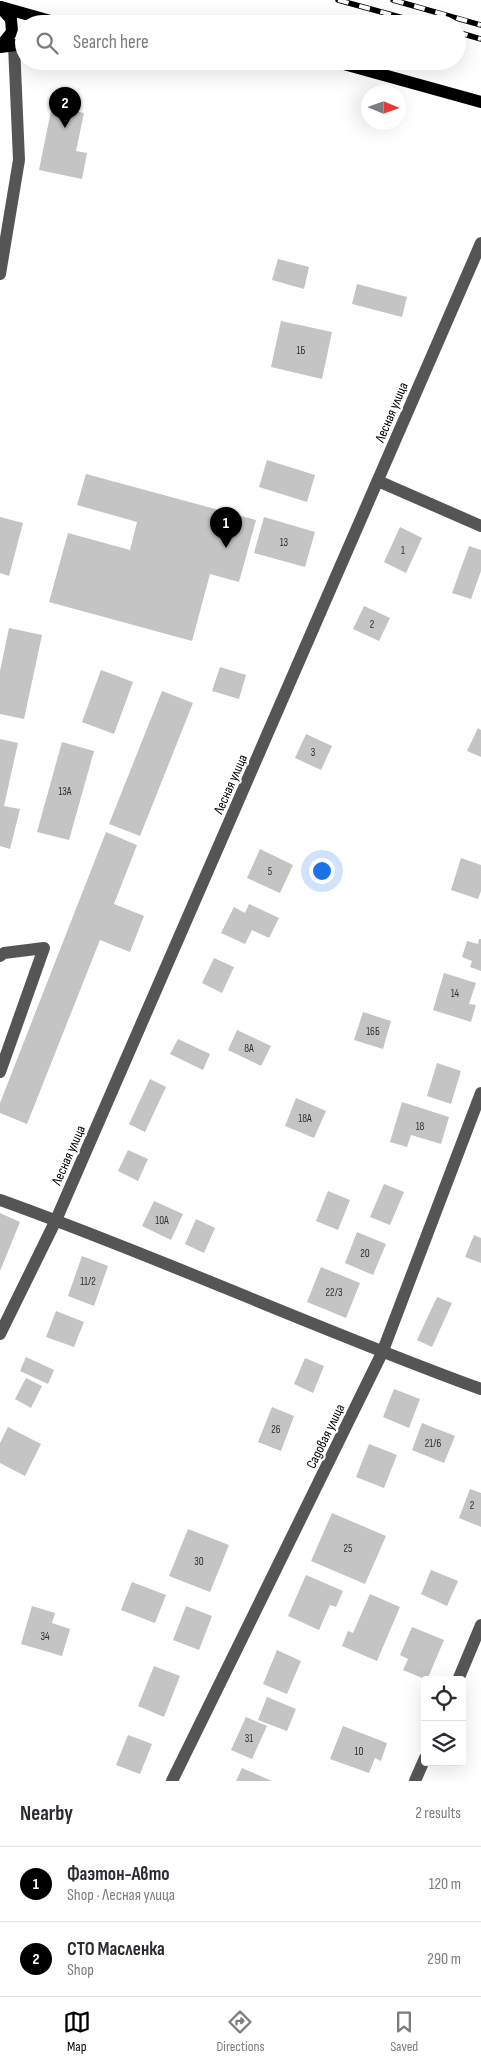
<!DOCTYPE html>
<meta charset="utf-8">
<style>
body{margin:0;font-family:"Sofia Sans Condensed",sans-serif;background:#f7f7f7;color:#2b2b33}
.controls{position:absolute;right:15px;bottom:15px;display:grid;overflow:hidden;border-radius:5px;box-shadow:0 5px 20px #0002}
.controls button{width:45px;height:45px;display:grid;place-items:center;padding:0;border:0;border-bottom:1px solid #e1e1e2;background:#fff;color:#2b2b33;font:25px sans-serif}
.compass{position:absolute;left:361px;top:85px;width:45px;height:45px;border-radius:50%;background:#fff;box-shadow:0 5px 20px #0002;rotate:92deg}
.you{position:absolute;left:321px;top:870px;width:18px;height:18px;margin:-12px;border:4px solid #fff;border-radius:50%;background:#1a73e8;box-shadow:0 0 0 8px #1a73e833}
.badge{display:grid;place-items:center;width:32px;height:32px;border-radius:50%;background:#000;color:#fff;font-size:16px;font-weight:700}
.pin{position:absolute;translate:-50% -41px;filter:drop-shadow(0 1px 2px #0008)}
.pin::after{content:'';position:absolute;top:26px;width:18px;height:15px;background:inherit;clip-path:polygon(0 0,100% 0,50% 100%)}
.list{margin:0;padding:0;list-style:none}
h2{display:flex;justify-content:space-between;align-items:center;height:65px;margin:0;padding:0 20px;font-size:21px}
h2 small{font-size:16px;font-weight:400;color:#7c7c81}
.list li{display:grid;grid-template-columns:32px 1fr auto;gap:15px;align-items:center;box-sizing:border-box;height:75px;padding:0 20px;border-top:1px solid #e1e1e2}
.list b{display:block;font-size:19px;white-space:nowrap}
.list p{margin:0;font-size:16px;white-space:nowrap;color:#7c7c81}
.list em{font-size:16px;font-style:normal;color:#7c7c81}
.icon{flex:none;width:28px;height:28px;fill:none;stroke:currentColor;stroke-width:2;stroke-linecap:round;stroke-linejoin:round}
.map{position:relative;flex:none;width:481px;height:1781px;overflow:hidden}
.search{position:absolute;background:#fff;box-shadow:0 5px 20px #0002;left:15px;right:15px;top:15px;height:55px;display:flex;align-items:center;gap:12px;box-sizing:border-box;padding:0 18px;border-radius:28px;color:#7c7c81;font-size:19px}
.sheet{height:215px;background:#fff}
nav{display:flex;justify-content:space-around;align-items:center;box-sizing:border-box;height:70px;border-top:1px solid #e1e1e2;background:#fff;font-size:14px;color:#7c7c81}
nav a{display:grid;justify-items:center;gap:2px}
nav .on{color:#000}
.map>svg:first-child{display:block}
.building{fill:#c4c4c4}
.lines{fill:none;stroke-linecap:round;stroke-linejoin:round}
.minor{stroke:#555;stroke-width:12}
.major{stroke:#000;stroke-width:12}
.rail-casing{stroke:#000;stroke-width:5.5}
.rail{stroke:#fff;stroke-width:4;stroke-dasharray:11;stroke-linecap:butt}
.labels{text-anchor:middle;stroke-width:4.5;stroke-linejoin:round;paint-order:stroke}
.number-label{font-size:11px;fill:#313131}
.street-label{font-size:14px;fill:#000;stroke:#fff}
</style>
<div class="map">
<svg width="481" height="1781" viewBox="0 0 481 1781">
<rect width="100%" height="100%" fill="#fff"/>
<g class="building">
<path d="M52 106 84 113 76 151 87 153 82 179 39 170Z"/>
<path d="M278 259 309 267 304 289 272 280Z"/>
<path d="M357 284 407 297 402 317 352 304Z"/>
<path d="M281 321 332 332 322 379 271 367Z"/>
<path d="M267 460 315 475 307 502 259 487Z"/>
<path d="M86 474 256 520 239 582 210 574 192 641 49 602 68 533 130 550 137 522 77 505Z"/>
<path d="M0 517 23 523 9 576 0 573Z"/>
<path d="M264 517 315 532 305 567 254 553Z"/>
<path d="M400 527 422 538 406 573 384 562Z"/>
<path d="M469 546 481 550V571L471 599 452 593Z"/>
<path d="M364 606 390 618 379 641 353 629Z"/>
<path d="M9 628 42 635 24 719 0 714V671Z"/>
<path d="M220 667 246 675 239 699 212 691Z"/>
<path d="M101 670 133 682 114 734 82 722Z"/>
<path d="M162 691 193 703 140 836 109 824Z"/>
<path d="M478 728 481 730V757L467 751Z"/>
<path d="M306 734 332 746 321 770 295 758Z"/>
<path d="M0 739 18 743 4 806 20 809 10 849 0 846Z"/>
<path d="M62 742 94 751 69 840 37 832Z"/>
<path d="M106 832 137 845 114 904 144 916 130 952 100 940 27 1124 0 1113V1103Z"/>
<path d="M260 849 293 865 280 893 247 878Z"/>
<path d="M461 858 481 865V891L478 899 451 890Z"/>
<path d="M249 904 279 918 269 938 252 930 245 944 221 933 234 907 245 913Z"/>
<path d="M479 939H481V971L470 967 472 961 462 957 467 941 478 944Z"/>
<path d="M214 958 234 967 222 993 202 983Z"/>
<path d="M444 973 476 983 469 1004 476 1005 471 1022 433 1010Z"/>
<path d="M363 1012 391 1021 383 1049 354 1040Z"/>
<path d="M237 1030 271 1046 261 1066 228 1050Z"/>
<path d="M178 1039 210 1054 203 1070 170 1054Z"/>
<path d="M437 1063 461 1071 451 1104 427 1096Z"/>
<path d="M150 1079 166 1087 145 1132 129 1124Z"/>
<path d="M296 1098 326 1111 314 1138 285 1126Z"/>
<path d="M402 1102 449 1117 441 1144 411 1135 407 1147 390 1142Z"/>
<path d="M128 1150 148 1159 138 1181 118 1171Z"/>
<path d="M384 1184 404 1192 390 1225 370 1217Z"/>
<path d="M328 1191 350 1200 338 1230 316 1221Z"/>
<path d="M154 1201 183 1214 171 1240 142 1226Z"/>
<path d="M0 1213 20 1222 0 1271Z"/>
<path d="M196 1219 215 1228 204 1253 185 1244Z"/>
<path d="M357 1232 386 1244 373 1275 345 1263Z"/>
<path d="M474 1235 481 1238V1263L465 1257Z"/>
<path d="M82 1256 108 1266 94 1306 68 1296Z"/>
<path d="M321 1267 360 1283 346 1318 307 1302Z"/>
<path d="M437 1297 452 1303 432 1347 417 1340Z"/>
<path d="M56 1311 84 1322 74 1347 46 1337Z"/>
<path d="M26 1357 54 1370 48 1384 20 1371Z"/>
<path d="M305 1358 324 1366 313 1393 294 1384Z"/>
<path d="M26 1378 42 1386 31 1408 15 1399Z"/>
<path d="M394 1389 420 1399 409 1428 383 1417Z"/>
<path d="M272 1407 294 1416 281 1451 258 1442Z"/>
<path d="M422 1423 455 1436 444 1463 412 1450Z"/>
<path d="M8 1427 41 1444 25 1476 0 1463V1443Z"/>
<path d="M369 1444 397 1455 384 1488 356 1477Z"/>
<path d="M470 1489 481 1493V1527L459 1518Z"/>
<path d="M332 1513 386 1536 365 1584 311 1561Z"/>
<path d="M188 1529 229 1545 210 1592 169 1576Z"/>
<path d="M431 1570 458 1581 447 1606 421 1594Z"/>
<path d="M306 1575 343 1591 336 1607 330 1605 319 1630 288 1616Z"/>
<path d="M132 1582 166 1595 155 1623 121 1610Z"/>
<path d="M370 1594 400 1607 377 1661 342 1646 348 1631 353 1633Z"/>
<path d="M32 1606 55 1613 52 1623 70 1629 62 1656 21 1644Z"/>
<path d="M186 1606 212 1616 199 1650 173 1640Z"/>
<path d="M412 1627 444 1640 427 1680 403 1670 408 1659 400 1655Z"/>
<path d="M277 1650 301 1661 287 1694 263 1684Z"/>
<path d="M154 1666 180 1676 164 1717 138 1706Z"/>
<path d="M267 1697 296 1709 287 1731 258 1720Z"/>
<path d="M246 1717 267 1726 252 1759 231 1750Z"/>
<path d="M343 1726 387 1743 381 1761 375 1758 369 1773 330 1759Z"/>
<path d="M128 1735 152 1744 140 1774 116 1765Z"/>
<path d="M242 1768 272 1781H236Z"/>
</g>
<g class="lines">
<g class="minor">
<path d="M0 274 19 160 14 45"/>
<path d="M378 481 481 526"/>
<path d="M0 956 4 953 44 948 0 1072"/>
<path d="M0 1200C162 1258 319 1330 481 1389"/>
<path d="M0 1334 56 1220 481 243"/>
<path d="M458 1680 481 1625"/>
<path d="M172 1781 382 1353 481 1093"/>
<path d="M415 1781 425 1758"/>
</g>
<g class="major">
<path d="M0 7 11 19 12 32 0 47"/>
<path d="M1 7 61 24"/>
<path d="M0 47 24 44"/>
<path d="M333 61 481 102"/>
</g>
<g class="rail-casing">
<g id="rail">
<path d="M338 0 425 24"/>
<path d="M393 0 481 25"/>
<path d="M457 32 481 39"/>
</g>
</g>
<use href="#rail" class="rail"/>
</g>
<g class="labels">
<g class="number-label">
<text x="301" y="354">1Б</text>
<text x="284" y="546">13</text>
<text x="403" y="554">1</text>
<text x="372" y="628">2</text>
<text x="313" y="756">3</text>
<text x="65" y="795">13А</text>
<text x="270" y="875">5</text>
<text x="455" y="997">14</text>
<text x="373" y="1035">16Б</text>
<text x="249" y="1052">8А</text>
<text x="305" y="1122">18А</text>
<text x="420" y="1130">18</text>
<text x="162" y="1224">10А</text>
<text x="365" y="1257">20</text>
<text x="88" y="1285">11/2</text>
<text x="334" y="1296">22/3</text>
<text x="276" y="1433">26</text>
<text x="433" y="1447">21/6</text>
<text x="472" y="1509">2</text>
<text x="348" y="1552">25</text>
<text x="199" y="1565">30</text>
<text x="45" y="1640">34</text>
<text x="249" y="1742">31</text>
<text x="359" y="1755">10</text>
</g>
<g class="street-label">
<text transform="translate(391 412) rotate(-67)" y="5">Лесная улица</text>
<text transform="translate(230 784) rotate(-66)" y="5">Лесная улица</text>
<text transform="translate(68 1155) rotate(-66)" y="5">Лесная улица</text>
<text transform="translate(325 1436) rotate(-64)" y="5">Садовая улица</text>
</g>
</g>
</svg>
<div class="controls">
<button><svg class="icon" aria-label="locate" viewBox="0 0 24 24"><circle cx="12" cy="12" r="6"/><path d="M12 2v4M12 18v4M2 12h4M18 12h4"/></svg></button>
<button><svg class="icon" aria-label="layers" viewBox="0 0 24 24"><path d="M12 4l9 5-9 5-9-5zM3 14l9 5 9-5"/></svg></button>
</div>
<svg class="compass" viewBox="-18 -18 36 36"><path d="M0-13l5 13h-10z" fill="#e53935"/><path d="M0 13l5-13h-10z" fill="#7c7c81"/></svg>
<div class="you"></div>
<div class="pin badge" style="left:226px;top:548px">1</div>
<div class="pin badge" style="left:65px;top:128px">2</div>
<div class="search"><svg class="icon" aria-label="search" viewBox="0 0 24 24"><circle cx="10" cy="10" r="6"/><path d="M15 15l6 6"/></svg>Search here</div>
</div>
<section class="sheet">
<h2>Nearby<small>2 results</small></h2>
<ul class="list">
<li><span class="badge">1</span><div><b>Фаэтон-Авто</b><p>Shop · Лесная улица</p></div><em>120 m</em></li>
<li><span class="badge">2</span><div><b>СТО Масленка</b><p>Shop</p></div><em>290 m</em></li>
</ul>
</section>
<nav>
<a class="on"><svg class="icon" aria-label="map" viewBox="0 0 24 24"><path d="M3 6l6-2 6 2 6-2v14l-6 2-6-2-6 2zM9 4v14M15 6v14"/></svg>Map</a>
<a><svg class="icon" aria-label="directions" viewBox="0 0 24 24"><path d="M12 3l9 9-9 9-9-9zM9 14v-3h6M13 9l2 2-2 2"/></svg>Directions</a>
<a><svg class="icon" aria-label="saved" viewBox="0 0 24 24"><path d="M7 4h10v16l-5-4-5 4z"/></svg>Saved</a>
</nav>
